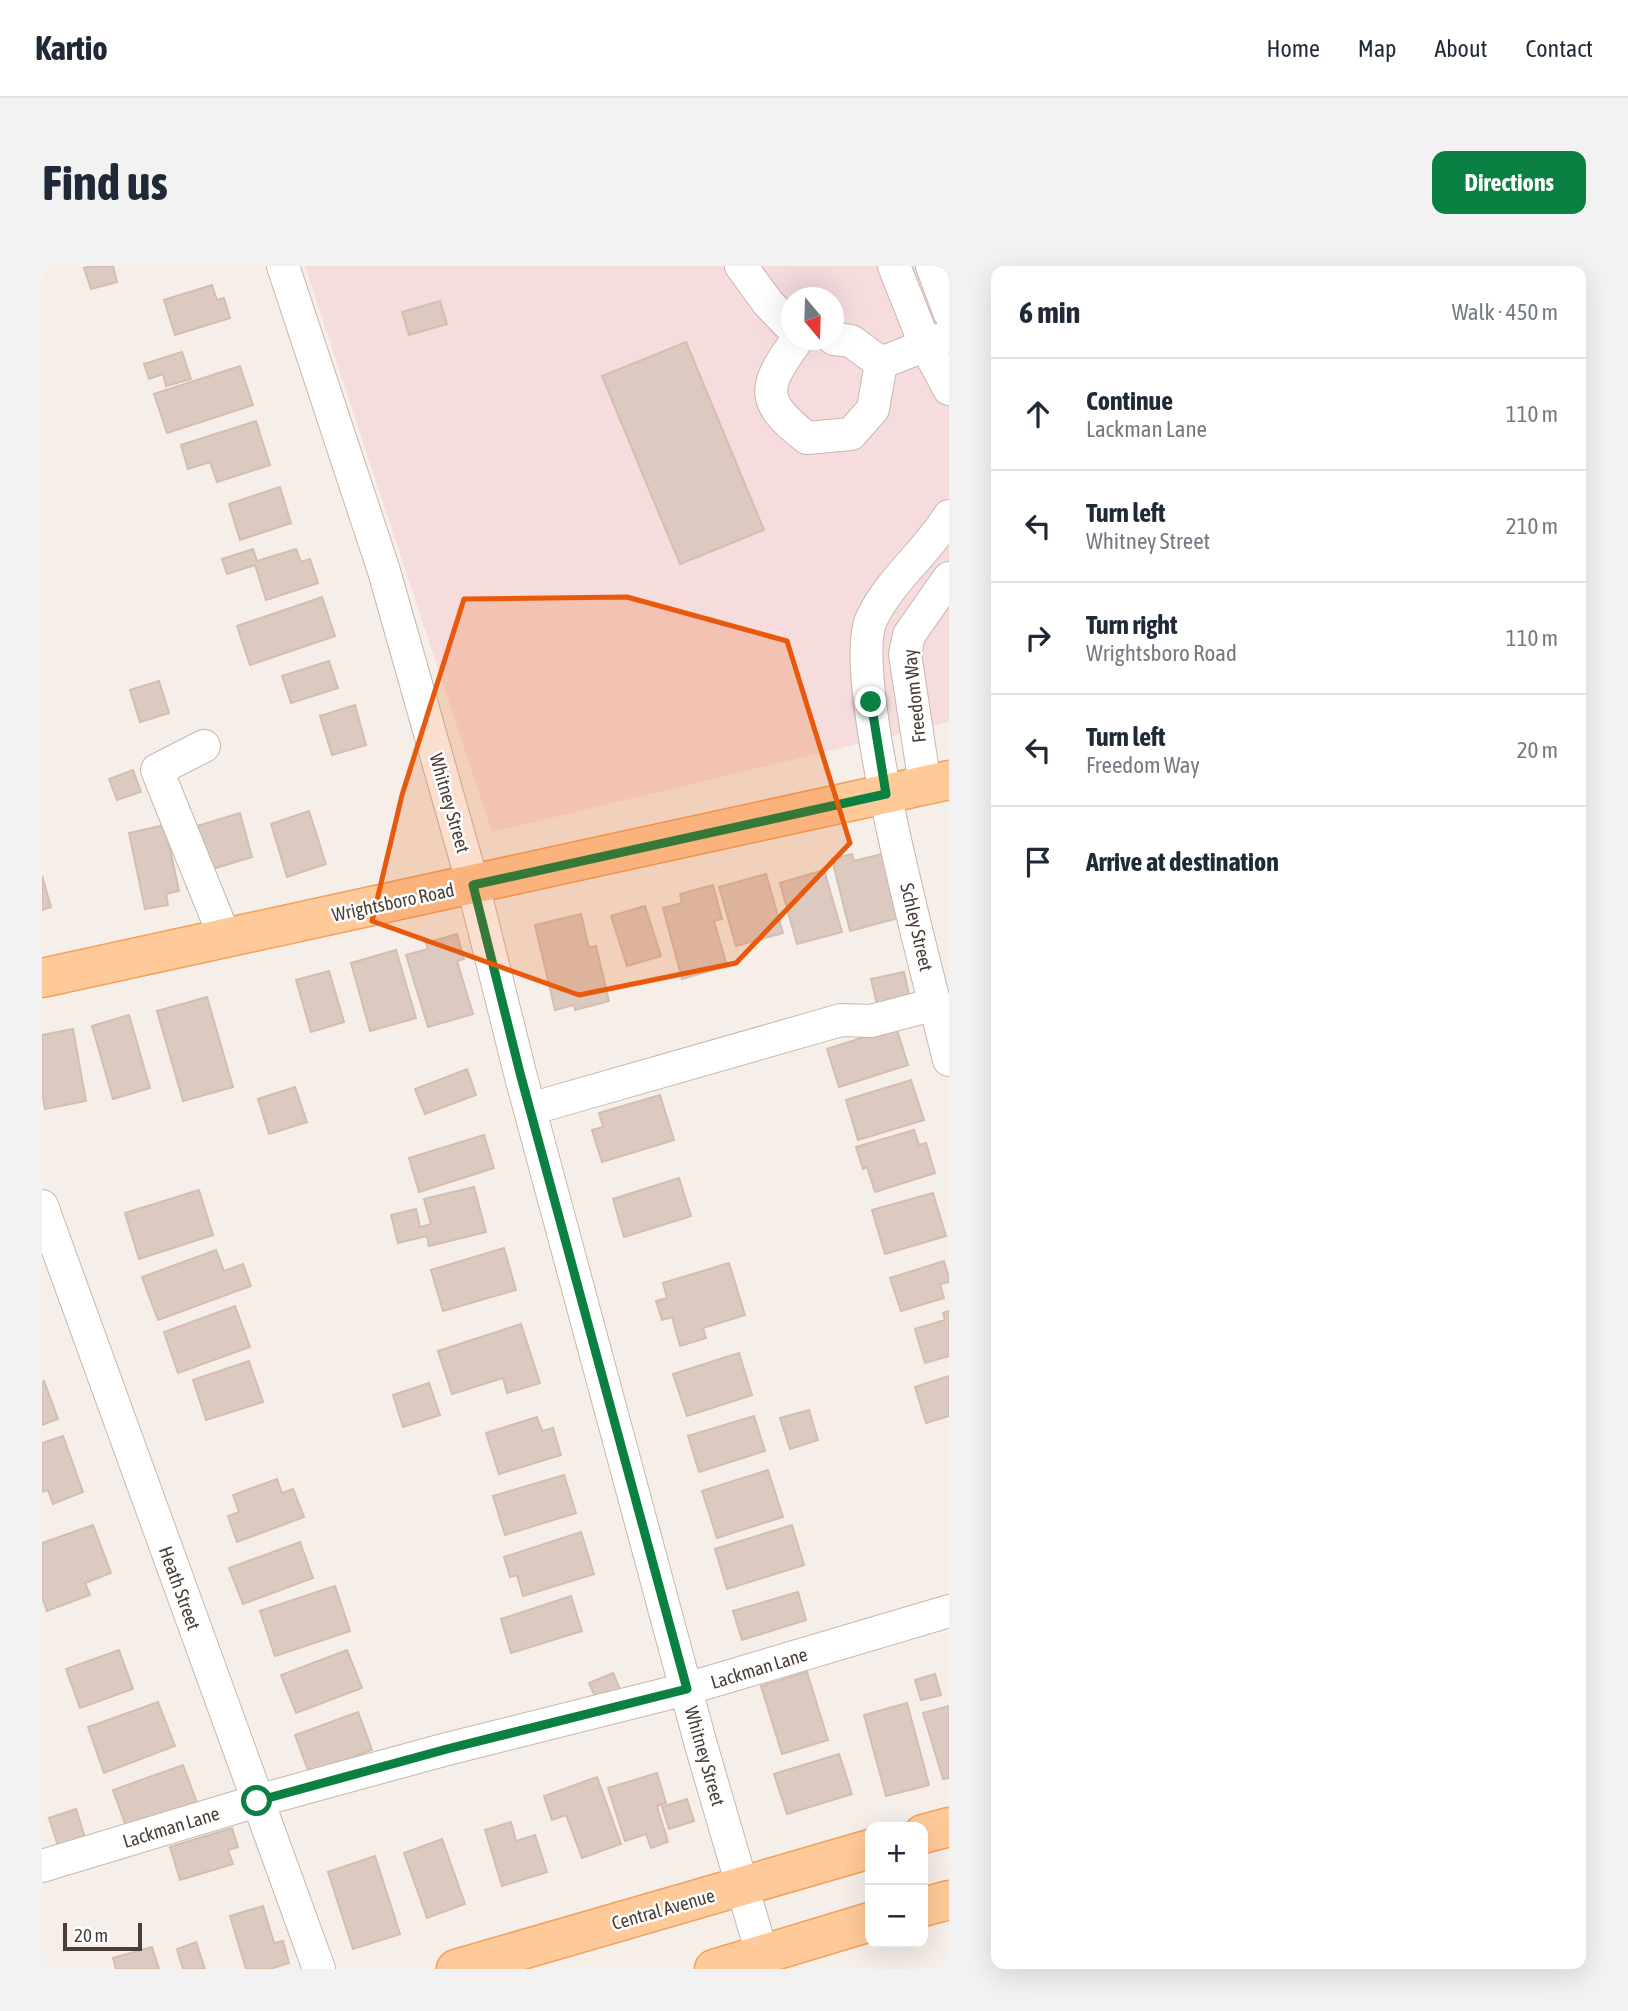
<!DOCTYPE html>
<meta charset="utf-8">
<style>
body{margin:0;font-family:"Asap Condensed",sans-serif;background:#f2f2f3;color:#1f2937}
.controls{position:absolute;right:21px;bottom:21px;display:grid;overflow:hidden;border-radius:14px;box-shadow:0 7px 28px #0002}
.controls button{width:63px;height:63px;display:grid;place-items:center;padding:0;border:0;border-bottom:2px solid #e0e1e3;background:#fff;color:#1f2937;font:35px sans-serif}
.compass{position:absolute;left:739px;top:21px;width:63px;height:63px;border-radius:50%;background:#fff;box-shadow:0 7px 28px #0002;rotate:161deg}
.scale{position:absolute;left:21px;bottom:18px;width:79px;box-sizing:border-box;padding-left:7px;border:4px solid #4b3e36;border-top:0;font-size:19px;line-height:24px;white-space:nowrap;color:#4b3e36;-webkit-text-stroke:5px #fff;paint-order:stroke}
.stop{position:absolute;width:21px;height:21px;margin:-16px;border:5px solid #0b8043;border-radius:50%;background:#fff}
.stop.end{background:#0b8043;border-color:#fff;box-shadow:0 2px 7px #0008}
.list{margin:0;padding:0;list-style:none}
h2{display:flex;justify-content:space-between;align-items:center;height:91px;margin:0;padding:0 28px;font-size:30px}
h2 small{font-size:23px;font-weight:400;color:#747a83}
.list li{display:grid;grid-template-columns:46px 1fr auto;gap:21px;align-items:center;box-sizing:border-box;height:112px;padding:0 28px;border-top:2px solid #e0e1e3}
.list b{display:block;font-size:26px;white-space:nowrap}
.list p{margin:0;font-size:23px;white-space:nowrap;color:#747a83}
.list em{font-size:23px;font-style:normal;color:#747a83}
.icon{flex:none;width:38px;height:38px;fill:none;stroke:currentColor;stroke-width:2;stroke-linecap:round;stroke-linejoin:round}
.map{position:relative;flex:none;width:907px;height:1703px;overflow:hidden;border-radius:14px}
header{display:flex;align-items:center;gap:42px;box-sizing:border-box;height:98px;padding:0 35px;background:#fff;border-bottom:2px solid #e0e1e3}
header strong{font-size:33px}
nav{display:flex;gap:38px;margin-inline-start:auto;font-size:24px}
.intro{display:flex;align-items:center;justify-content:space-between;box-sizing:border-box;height:168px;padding:0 42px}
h1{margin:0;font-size:49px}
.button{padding:18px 32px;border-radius:14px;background:#0b8043;color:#fff;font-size:24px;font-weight:700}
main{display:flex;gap:42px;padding:0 42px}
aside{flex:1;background:#fff;border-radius:14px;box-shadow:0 7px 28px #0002}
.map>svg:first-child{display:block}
.medical{fill:#f7dcde;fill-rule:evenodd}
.building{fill:#dccac0;stroke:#d5bdaf;stroke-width:2}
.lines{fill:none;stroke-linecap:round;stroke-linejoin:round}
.minor-casing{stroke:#c6b7ad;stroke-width:34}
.major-casing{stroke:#f1a15c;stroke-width:41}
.minor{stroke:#fff;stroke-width:32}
.major{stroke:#ffca99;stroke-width:38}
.route{stroke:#0b8043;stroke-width:9}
.marked{fill:#e8590c;fill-opacity:0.2;stroke:#e8590c;stroke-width:5;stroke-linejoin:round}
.labels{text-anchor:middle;stroke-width:5;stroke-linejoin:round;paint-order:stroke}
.street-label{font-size:19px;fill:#4b3e36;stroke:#fff}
</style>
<header>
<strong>Kartio</strong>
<nav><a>Home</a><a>Map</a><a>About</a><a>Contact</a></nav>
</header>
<div class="intro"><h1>Find us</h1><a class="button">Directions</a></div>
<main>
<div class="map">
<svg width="907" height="1703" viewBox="0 0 907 1703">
<rect width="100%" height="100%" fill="#f6efe9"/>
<path class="medical" d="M263 0H907V456L450 566ZM750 32H792V74H750Z"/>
<g class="building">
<path d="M49 0H71L75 16 49 23 42 2Z"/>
<path d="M170 19 175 34 182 32 188 52 133 69 122 34Z"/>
<path d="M398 35 405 58 367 69 360 46Z"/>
<path d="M644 76 722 264 638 298 560 110Z"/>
<path d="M140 86 149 113 124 120 121 108 107 113 102 98Z"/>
<path d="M198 100 211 139 125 167 112 128Z"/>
<path d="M214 155 228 199 175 216 168 196 146 203 139 179Z"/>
<path d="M238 221 249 257 198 274 187 238Z"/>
<path d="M211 283 215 295 254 283 259 296 268 293 276 317 224 334 213 299 185 308 180 293Z"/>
<path d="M280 331 293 370 208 399 195 360Z"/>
<path d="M287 395 296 422 249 437 240 410Z"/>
<path d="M117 415 127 447 98 456 88 424Z"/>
<path d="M313 439 324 479 290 489 278 450Z"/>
<path d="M91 504 99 526 75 534 67 513Z"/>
<path d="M267 545 284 598 245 611 229 558Z"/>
<path d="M198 547 210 591 164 605 152 561Z"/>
<path d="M123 559 137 625 124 628 126 639 103 643 87 567Z"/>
<path d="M844 587 860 651 808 665 790 593 810 588 812 595Z"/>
<path d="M782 604 800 666 755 678 738 617Z"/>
<path d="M724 608 741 667 694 680 677 621Z"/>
<path d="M0 610 9 641 0 644Z"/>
<path d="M671 619 680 653 672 655 685 700 640 713 621 642 640 637 638 628Z"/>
<path d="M603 640 619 690 585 700 569 650Z"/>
<path d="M539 648 547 682 554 680 567 735 533 744 532 739 513 744 493 659Z"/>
<path d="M415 668 422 693 415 695 431 748 386 761 364 689 386 683 384 677Z"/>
<path d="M354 684 374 752 328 765 309 697Z"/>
<path d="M287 705 302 756 269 766 254 714Z"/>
<path d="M862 706 869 738 837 746 829 713Z"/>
<path d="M165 731 191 821 141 835 115 745Z"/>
<path d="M87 749 108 822 71 833 50 760Z"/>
<path d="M854 761 866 799 797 821 785 783Z"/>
<path d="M31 763 44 835 3 843 0 825V769Z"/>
<path d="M425 803 434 829 383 848 373 823Z"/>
<path d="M869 814 882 854 816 874 804 834Z"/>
<path d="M253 821 265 856 227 868 216 833Z"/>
<path d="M618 829 632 874 560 896 550 864 561 861 557 847Z"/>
<path d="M872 864 877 879 884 877 893 907 833 926 825 901 821 903 814 881Z"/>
<path d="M442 869 452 902 377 926 367 892Z"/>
<path d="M637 912 649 950 582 971 571 933Z"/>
<path d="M432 921 444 966 387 980 385 970 356 977 349 949 374 943 378 961 389 958 382 933Z"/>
<path d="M157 924 171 969 97 993 83 947Z"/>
<path d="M891 927 904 970 843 988 830 944Z"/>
<path d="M462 982 474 1024 401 1045 389 1004Z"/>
<path d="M174 984 182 1005 201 998 209 1020 116 1054 100 1011Z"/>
<path d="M902 995 907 1012V1016L898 1018 902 1032 859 1045 848 1012Z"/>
<path d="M687 997 703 1049 661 1062 664 1072 638 1080 630 1051 620 1054 614 1035 625 1032 621 1017Z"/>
<path d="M193 1040 208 1081 136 1107 122 1066Z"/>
<path d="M907 1045V1090L883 1097 873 1063 903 1054 901 1047Z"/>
<path d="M479 1058 498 1117 465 1127 461 1112 410 1128 396 1085Z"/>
<path d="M697 1087 710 1129 645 1150 631 1108Z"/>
<path d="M207 1095 221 1136 164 1154 151 1114Z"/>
<path d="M907 1110V1150L884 1157 873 1121Z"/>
<path d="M2 1115 16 1153 0 1159V1116Z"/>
<path d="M387 1117 398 1149 361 1161 351 1129Z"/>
<path d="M767 1144 776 1174 748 1183 738 1152Z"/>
<path d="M712 1150 723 1185 657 1206 646 1170Z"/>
<path d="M495 1151 500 1165 511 1162 519 1189 457 1208 444 1167Z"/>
<path d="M21 1170 41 1226 11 1238 6 1224 0 1226V1177Z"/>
<path d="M726 1204 741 1251 675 1272 660 1225Z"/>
<path d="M522 1209 534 1247 463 1269 451 1230Z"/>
<path d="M235 1213 240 1227 251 1223 262 1251 195 1276 186 1250 197 1246 191 1229Z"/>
<path d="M51 1259 69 1307 43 1317 48 1329 5 1345 0 1331V1277Z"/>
<path d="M750 1259 762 1299 685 1323 673 1283Z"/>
<path d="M539 1266 552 1308 481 1330 475 1309 468 1311 462 1291Z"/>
<path d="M258 1276 271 1312 201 1338 187 1302Z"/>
<path d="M293 1320 308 1365 233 1390 218 1345Z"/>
<path d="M756 1326 764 1354 700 1374 691 1345Z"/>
<path d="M529 1330 540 1365 469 1387 459 1353Z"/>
<path d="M77 1384 91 1423 38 1442 24 1403Z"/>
<path d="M305 1384 320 1422 254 1447 239 1409Z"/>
<path d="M765 1406 786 1474 740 1488 719 1420Z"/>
<path d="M571 1407 579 1426 555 1435 547 1417Z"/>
<path d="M893 1408 899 1429 879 1434 873 1414Z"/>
<path d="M116 1436 133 1480 62 1507 46 1461Z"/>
<path d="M865 1437 887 1519 844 1530 822 1449Z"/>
<path d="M907 1440V1512L901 1513 881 1447Z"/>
<path d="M316 1446 330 1484 267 1507 253 1469Z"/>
<path d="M797 1488 810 1528 745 1548 732 1508Z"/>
<path d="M141 1499 155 1537 85 1563 71 1524Z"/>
<path d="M615 1507 624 1537 615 1540 626 1576 609 1582 604 1568 583 1575 566 1522Z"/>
<path d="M555 1511 579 1578 540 1592 524 1549 510 1554 502 1530Z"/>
<path d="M645 1533 652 1555 627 1563 620 1541Z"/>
<path d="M34 1543 46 1581 19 1589 7 1552Z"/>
<path d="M469 1556 474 1575 493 1569 505 1606 460 1620 443 1564Z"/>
<path d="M190 1562 196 1581 186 1584 191 1598 138 1614 128 1581Z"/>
<path d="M400 1573 423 1638 385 1652 362 1587Z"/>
<path d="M333 1590 358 1668 311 1683 286 1606Z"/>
<path d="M221 1640 232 1677 241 1675 247 1697 228 1703H204L188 1650Z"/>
<path d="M154 1676 163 1703H141L135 1683Z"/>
<path d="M110 1681 117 1703H74L71 1692Z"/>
</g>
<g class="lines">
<g class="minor-casing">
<g id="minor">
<path d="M241 0 342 305 431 619 478 807 659 1479 720 1688"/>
<path d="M699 0 726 37 750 62"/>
<path d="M852 0 883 78 907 123"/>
<path d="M890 0 907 46"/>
<path d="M792 73 809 75 839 97"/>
<path d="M755 74C721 121 717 135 765 172L809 168 831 143 839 97 907 70"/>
<path d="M907 250C885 286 848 314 830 352 802 407 889 720 907 794"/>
<path d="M162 480 115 504 183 672"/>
<path d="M883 519 863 388 867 369 907 312"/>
<path d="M488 843 799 754 829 755 894 738"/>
<path d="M0 940 277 1703"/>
<path d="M0 1600 215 1535 405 1483 644 1423 907 1345"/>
</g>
</g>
<g class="major-casing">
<g id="major">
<path d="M0 712 907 514"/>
<path d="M881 1568 907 1561"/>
<path d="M881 1641 907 1634"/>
<path d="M414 1703 828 1583"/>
<path d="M672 1703 828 1656"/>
</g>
</g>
<use href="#minor" class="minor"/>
<use href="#major" class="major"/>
</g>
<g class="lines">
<path class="route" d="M215 1535 405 1483 645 1423 478 807 431 619 844 528 829 436"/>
</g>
<path class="marked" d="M585 331 745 375 808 577 694 697 537 729 330 655 360 529 422 333Z"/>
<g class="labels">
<g class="street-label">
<text transform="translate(872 430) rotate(-96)" y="7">Freedom Way</text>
<text transform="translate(408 537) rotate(74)" y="7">Whitney Street</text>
<text transform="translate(351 636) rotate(-12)" y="7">Wrightsboro Road</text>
<text transform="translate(875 661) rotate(77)" y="7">Schley Street</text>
<text transform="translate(138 1322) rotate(70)" y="7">Heath Street</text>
<text transform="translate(717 1402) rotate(-17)" y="7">Lackman Lane</text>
<text transform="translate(663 1490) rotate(74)" y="7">Whitney Street</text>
<text transform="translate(129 1561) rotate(-17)" y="7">Lackman Lane</text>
<text transform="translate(621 1643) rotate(-16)" y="7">Central Avenue</text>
</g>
</g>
</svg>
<div class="controls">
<button>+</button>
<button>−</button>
</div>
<svg class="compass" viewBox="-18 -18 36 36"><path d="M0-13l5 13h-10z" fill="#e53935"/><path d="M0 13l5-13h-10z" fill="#747a83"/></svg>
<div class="scale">20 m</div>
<div class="stop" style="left:215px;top:1535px"></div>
<div class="stop end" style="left:829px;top:436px"></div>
</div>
<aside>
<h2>6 min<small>Walk · 450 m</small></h2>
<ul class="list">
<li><svg class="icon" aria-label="ahead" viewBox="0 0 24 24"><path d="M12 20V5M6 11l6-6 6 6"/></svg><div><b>Continue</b><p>Lackman Lane</p></div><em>110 m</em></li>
<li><svg class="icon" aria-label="left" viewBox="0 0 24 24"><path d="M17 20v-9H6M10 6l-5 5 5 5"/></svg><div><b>Turn left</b><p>Whitney Street</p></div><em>210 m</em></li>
<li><svg class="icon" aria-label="right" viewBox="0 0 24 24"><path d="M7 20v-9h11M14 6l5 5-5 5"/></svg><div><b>Turn right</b><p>Wrightsboro Road</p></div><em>110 m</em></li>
<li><svg class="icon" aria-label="left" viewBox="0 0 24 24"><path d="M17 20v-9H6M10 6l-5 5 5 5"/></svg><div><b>Turn left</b><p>Freedom Way</p></div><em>20 m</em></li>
<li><svg class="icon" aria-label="arrive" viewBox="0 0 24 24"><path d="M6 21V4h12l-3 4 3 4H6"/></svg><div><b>Arrive at destination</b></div></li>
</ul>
</aside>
</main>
